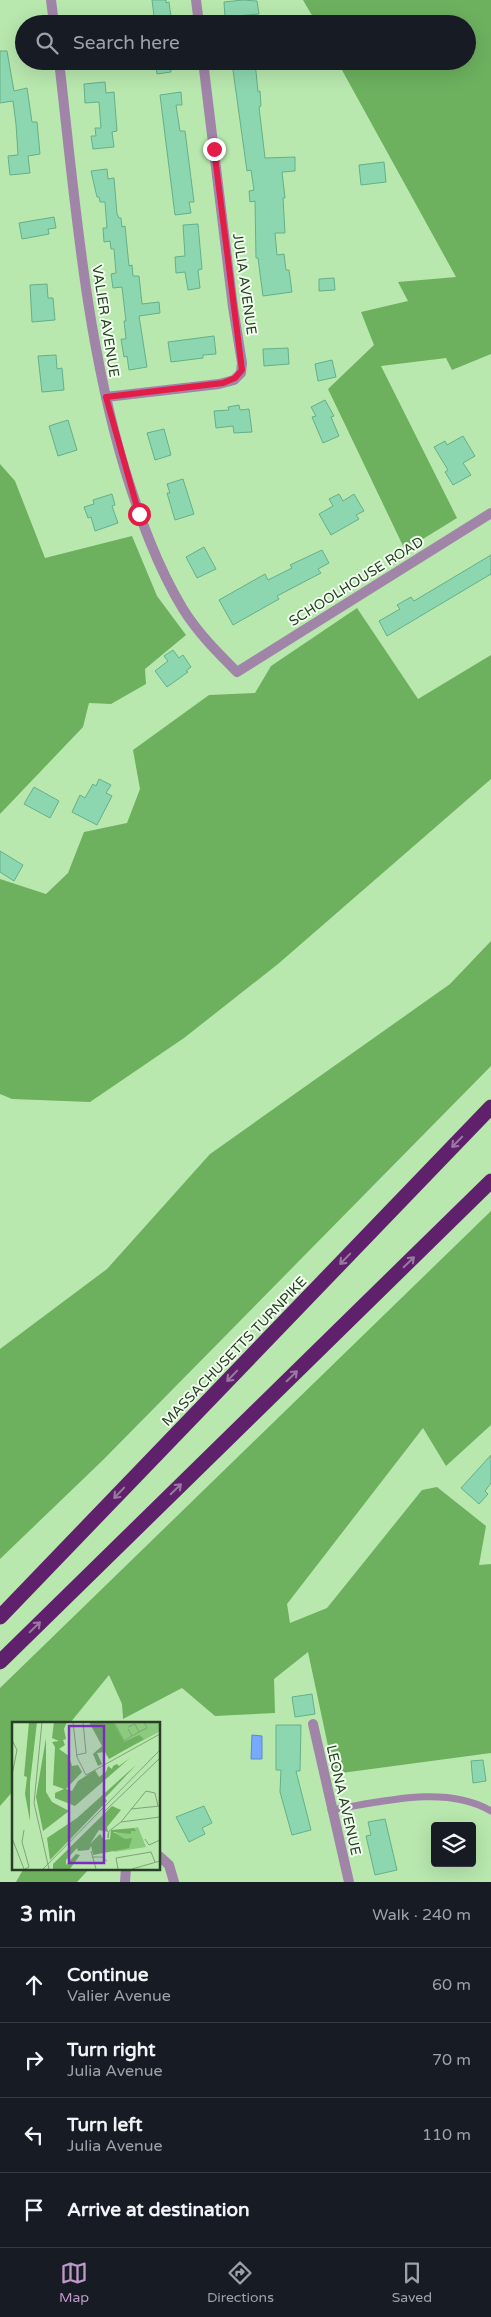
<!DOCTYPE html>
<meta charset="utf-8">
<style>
body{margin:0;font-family:"Varela Round",sans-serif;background:#242831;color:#f1f3f6}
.controls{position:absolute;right:15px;bottom:15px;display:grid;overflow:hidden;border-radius:5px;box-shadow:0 5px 20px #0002}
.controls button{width:45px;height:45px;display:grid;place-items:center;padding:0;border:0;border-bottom:1px solid #363941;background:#171b24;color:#f1f3f6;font:25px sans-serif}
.stop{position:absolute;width:15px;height:15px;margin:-11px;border:4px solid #e11d48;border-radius:50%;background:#fff}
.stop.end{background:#e11d48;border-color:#fff;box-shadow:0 1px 5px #0008}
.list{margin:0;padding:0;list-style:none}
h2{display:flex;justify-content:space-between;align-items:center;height:65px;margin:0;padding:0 20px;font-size:21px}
h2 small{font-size:16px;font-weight:400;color:#9ea1a6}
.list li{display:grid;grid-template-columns:32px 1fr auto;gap:15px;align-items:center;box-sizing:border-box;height:75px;padding:0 20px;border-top:1px solid #363941}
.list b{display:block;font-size:19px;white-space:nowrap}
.list p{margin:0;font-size:16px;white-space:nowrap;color:#9ea1a6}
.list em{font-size:16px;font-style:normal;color:#9ea1a6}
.icon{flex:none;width:28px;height:28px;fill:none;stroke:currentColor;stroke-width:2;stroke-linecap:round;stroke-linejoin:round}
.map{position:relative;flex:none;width:491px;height:1882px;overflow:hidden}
.search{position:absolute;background:#171b24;box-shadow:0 5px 20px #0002;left:15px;right:15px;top:15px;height:55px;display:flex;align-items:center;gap:12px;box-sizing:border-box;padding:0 18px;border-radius:28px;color:#9ea1a6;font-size:19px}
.sheet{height:365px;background:#171b24}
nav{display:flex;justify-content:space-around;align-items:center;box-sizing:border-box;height:70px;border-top:1px solid #363941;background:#171b24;font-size:14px;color:#9ea1a6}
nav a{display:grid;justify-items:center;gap:2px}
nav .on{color:#bf98ca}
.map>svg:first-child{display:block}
.forest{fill:#6db15f}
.water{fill:#77aafe;stroke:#6089bd}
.building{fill:#8dd7b0;stroke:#66af89}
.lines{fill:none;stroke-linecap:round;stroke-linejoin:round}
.lane{stroke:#a185a8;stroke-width:7}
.street{stroke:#a185a8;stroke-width:10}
.highway{stroke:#5f216c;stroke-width:15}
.oneway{stroke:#9979a0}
.route{stroke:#e11d48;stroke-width:6}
.labels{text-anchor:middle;stroke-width:4;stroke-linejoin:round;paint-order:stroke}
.street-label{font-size:14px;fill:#2a3d26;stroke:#f0feed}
.inset-road{fill:none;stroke:#7fa478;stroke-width:1}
.view{fill:#7b2cbf;fill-opacity:0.15;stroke:#7b2cbf;stroke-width:2.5}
.inset-edge{fill:none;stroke:#2a3d26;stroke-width:2.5}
</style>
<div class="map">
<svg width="491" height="1882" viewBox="0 0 491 1882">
<rect width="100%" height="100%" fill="#b8e8ae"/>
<g class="forest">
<path d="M303 0H491V354L452 370 446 358 381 366 457 518 405 550 328 389 374 345 361 312 408 301 398 282 456 277 337 61H467V24H317Z"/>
<path d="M0 464 15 481 45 558 132 536 157 596 186 635 145 669 146 684 111 704 89 703 83 727 0 814Z"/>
<path d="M357 608 418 699 491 655V779L278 964 184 1038 90 1102 12 1099 0 1094V879L46 894 68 873 84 832 127 823 140 789 133 750 209 695 255 693 271 666Z"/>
<path d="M491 941V1066L103 1460 0 1559V1349L107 1269 210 1154 450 984Z"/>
<path d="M491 1211V1425L446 1466 423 1428 287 1604 290 1623 327 1608 422 1490 437 1487 486 1526 479 1565 491 1564V1753L334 1774 308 1652 274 1679 275 1713 215 1716 182 1688 123 1719 122 1704 109 1675 70 1723H14V1790L0 1806V1688Z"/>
<path d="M24 1868H90L77 1882H16Z"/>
</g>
<path class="water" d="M252 1735 262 1736V1759H251Z"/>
<g class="building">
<path d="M152 0H166V3L169 2 172 24H155Z"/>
<path d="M243 0 257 1 259 14 225 17 224 2Z"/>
<path d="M0 51H7L14 91 27 88 32 122H37L40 154 28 156 30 173 10 175 8 156 18 155 16 124 13 101 0 103Z"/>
<path d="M155 61H170L171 72 157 74Z"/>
<path d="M251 61H255L258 92 260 91 261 106 259 107 265 158 295 157V171L282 172 285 198H283L285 233H275L277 255 284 254 286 270H289L292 292 263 296 258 258H256L255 201 250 202 249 191 254 190 251 170 247 171 232 63Z"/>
<path d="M105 82 106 93 114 92 117 131 112 132 114 147 93 149 91 136H96L95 128H101L99 102 85 103 84 84Z"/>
<path d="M181 92 182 105H176L180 131H185L194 202H189L191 213 175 215 160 95Z"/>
<path d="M384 162 386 182 361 185 359 165Z"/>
<path d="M107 169 108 179 114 178 117 214 119 218H121L122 227 125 226 129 266 132 265 133 276H139L142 304 159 302 160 313 139 316 147 367 129 370 127 356 124 357 121 339H126L124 321H126L122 287 113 288 111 274 116 273 114 249H111L110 241 104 242 103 228H107L105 202H100L99 197H97L91 171Z"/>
<path d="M54 217 56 228 48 229 49 234 22 239 19 223Z"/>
<path d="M198 224 202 269 198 270 200 288 188 290 185 272 176 273 175 257 185 256 183 225Z"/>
<path d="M334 278 335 290 319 291V279Z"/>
<path d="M47 284 48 298H53L55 320 32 322 30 285Z"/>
<path d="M214 336 216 354 203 355V358L171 362 168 342Z"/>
<path d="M288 348 289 364 264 366 263 349Z"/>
<path d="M56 355 57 369 62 368 64 390 42 392 38 356Z"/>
<path d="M332 360 336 377 318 381 315 364Z"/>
<path d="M325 400 334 416 331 417 339 436 323 443 312 417 316 416 311 407Z"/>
<path d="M239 405 240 410 249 409 252 432 234 433 233 426 216 428 214 411 229 410 228 407Z"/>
<path d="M68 420 77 450 58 456 49 426Z"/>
<path d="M164 429 171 455 155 460 147 433Z"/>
<path d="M463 436 475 456 463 463 471 475 453 485 445 472 448 470 434 447 445 441 447 445Z"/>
<path d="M183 479 194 514 175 520 167 493H170L167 484Z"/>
<path d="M112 494 115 505 112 506 118 523 95 531 91 517 88 518 84 507 94 504 93 500Z"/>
<path d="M339 494 343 501 354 494 364 511 356 515 359 519 331 535 319 514 333 506 329 499Z"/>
<path d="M204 547 216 569 197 578 186 557Z"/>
<path d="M322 550 329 563 318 569 321 573 277 596 279 599 233 625 219 600 265 574 268 580 292 568 290 565Z"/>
<path d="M491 555V574L387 636 379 621 400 609 397 605 411 597 414 601Z"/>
<path d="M173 650 179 658 183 655 191 667 186 671 188 672 167 687 155 671 168 661 164 656Z"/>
<path d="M99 779 111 785 106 793 112 796 97 825 72 812 80 795 85 798 93 784 96 786Z"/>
<path d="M34 787 59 801 50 818 24 804Z"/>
<path d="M0 851 23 865 14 881 0 872Z"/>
<path d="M491 1455V1483L485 1491 488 1494 479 1504 461 1488Z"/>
<path d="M312 1694 315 1714 295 1717 292 1697Z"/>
<path d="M276 1725H301L300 1771H296L311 1830 292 1835 280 1792 281 1770H276Z"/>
<path d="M483 1760 486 1781 473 1783 471 1761Z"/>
<path d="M204 1806 212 1823 202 1828 205 1834 189 1842 176 1817Z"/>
<path d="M385 1819 397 1870 375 1875 366 1836 371 1835 368 1822Z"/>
</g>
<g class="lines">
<path class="lane" d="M331 1810C380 1802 446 1784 491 1811"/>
<g class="street">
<path d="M51 0 54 24"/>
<path d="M196 0 199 24"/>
<path d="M59 61C75 199 85 337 125 470 140 518 157 566 183 609 198 633 217 652 237 672L491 513"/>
<path d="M106 397 219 384 234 380 241 373 242 363 233 307 203 61"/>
<path d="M313 1724 349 1882"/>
<path d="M159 1856 169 1865 174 1882"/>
<path d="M125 1882 126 1868"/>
</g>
<g class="highway">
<path d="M0 1617 491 1107"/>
<path d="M0 1662 491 1181"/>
</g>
</g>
<defs><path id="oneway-shaft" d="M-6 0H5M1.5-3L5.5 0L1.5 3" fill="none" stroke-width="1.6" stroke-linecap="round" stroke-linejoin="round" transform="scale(1.25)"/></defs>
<g class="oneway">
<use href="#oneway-shaft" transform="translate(457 1142) rotate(134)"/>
<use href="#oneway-shaft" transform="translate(345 1259) rotate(134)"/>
<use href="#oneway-shaft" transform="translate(409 1262) rotate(-44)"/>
<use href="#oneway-shaft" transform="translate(232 1376) rotate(134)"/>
<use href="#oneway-shaft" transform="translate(292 1376) rotate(-44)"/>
<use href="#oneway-shaft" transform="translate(176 1489) rotate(-44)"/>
<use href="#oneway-shaft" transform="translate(119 1493) rotate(134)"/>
<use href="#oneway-shaft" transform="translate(35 1627) rotate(-44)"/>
</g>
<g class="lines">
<path class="route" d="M139 514 106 397 223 383 235 378 242 370 214 149"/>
</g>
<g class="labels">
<g class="street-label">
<text transform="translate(245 284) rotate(82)" y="5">JULIA AVENUE</text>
<text transform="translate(106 321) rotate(81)" y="5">VALIER AVENUE</text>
<text transform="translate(356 581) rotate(-32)" y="5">SCHOOLHOUSE ROAD</text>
<text transform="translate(234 1351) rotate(-46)" y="5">MASSACHUSETTS TURNPIKE</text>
<text transform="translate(344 1800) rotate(77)" y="5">LEONA AVENUE</text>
</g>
</g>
<g transform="translate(12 1722)">
<rect width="148" height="148" fill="#b8e8ae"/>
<path d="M93 0H147V10L107 31ZM126 105 134 125 102 130 99 112Z" fill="#8bcb7e"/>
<path d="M17 0H25L18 61V99L13 72 15 55 12 54ZM42 0H55L52 7 54 17 51 18 53 23 47 27 57 34 60 44 66 43 70 50 54 67 60 69 66 59 83 48 87 55 94 50 96 44 100 47 101 44 105 42 107 44 118 36 63 84 43 76V71L52 67 41 63 43 25 40 20 47 19 40 16ZM77 0H101L112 20 127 13 132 17 97 37 93 30 85 31 90 42 86 44 81 32 90 24ZM34 16V70L40 80 57 89 31 109 24 75ZM124 43 93 76 95 79 38 138 35 116 65 96ZM100 84 109 88 95 105 96 110 87 108 78 122 88 112 92 118 98 117 99 108 122 106 124 109H119V112L101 110 113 117 120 116 117 126 81 133 79 124 77 128 66 129 65 126 54 138V143L64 132 68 133 58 147H41V142Z" fill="#6db15f"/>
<path class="inset-road" d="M30 0 22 81 37 147M61 0 65 35 74 53 148 12M102 0 112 19 120 14 116 7M116 5 123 2 127 10 120 14M127 10 135 6 132 0M0 18 5 28 0 53M64 33 74 31 71 0M146 84 143 71 134 69 109 100 148 95M119 87 148 84M92 90 148 36M12 108 10 120 17 145 13 147M96 111V116L97 109 109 100M0 116 12 147M133 117 137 123 148 118M79 129 84 147M81 135H90L95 139M31 147 148 28M106 147 104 136 139 130 143 140M120 147 148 139"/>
<path class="view" d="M57 4H92V141H57Z"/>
<rect width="148" height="148" class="inset-edge"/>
</g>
</svg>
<div class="controls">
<button><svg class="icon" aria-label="layers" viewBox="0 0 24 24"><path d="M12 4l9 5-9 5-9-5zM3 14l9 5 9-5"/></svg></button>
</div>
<div class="stop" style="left:139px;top:514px"></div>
<div class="stop end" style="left:214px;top:149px"></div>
<div class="search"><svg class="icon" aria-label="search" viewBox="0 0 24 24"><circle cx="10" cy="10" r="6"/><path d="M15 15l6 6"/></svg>Search here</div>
</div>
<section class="sheet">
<h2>3 min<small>Walk · 240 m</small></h2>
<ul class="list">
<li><svg class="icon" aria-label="ahead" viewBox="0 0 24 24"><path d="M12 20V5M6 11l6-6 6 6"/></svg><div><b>Continue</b><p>Valier Avenue</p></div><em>60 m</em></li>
<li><svg class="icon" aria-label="right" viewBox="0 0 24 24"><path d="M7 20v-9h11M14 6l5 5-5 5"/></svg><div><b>Turn right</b><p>Julia Avenue</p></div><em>70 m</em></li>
<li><svg class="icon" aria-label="left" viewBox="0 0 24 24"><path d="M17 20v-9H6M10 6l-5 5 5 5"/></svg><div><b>Turn left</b><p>Julia Avenue</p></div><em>110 m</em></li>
<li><svg class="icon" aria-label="arrive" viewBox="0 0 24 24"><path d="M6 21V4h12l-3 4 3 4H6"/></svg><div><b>Arrive at destination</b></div></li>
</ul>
</section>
<nav>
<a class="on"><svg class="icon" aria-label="map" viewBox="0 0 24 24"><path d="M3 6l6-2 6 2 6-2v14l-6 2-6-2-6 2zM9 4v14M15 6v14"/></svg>Map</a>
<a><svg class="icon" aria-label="directions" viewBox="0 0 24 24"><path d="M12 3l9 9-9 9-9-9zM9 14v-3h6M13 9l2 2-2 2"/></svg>Directions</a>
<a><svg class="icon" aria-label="saved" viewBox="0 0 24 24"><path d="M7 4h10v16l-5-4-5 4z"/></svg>Saved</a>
</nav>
